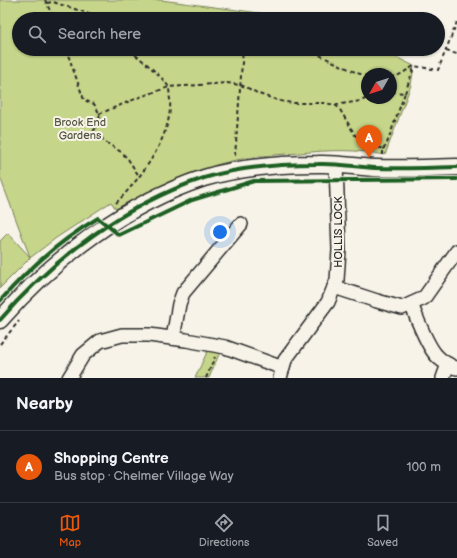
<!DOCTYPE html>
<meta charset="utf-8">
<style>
body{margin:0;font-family:"Balsamiq Sans",sans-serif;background:#242831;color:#f1f3f6}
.compass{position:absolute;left:361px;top:68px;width:36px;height:36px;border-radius:50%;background:#171b24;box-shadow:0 1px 3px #0004;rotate:231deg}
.you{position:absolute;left:220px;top:232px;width:14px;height:14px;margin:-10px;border:3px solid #fff;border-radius:50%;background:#1a73e8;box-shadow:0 0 0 6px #1a73e833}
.badge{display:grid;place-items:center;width:26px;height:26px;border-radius:50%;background:#ea580c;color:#fff;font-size:13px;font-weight:700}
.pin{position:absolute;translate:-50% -33px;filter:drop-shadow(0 1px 2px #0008)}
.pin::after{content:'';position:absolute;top:21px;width:14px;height:12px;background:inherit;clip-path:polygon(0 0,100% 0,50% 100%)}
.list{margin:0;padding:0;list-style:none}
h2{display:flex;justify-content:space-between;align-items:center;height:52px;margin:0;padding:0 16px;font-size:17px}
h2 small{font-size:13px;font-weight:400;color:#9ea1a6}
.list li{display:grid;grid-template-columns:26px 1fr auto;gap:12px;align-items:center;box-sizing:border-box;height:72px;padding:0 16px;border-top:1px solid #363941}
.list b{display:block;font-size:15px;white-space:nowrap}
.list p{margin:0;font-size:13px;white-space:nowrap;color:#9ea1a6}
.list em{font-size:13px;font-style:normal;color:#9ea1a6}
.icon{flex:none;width:22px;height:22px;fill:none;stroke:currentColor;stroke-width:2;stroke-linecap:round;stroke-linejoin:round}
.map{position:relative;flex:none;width:457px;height:378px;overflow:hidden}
.search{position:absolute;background:#171b24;box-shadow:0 1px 3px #0004;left:12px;right:12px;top:12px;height:44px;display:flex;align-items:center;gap:10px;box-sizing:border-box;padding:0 14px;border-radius:22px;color:#9ea1a6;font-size:15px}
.sheet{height:124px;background:#171b24}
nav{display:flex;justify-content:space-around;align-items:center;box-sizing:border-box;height:56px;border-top:1px solid #363941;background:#171b24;font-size:11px;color:#9ea1a6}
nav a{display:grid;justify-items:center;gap:2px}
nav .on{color:#ea580c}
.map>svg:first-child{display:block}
.green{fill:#c5d589;stroke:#78805a;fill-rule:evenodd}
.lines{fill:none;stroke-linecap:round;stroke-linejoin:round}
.minor-casing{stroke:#2b2b2b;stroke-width:16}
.tertiary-casing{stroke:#2b2b2b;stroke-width:19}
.path{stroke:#2b2b2b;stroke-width:2;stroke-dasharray:4 3;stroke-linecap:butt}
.minor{stroke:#f7f3e8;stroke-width:13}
.tertiary{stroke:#f7f3e8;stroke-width:16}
.cycleway-casing{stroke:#f7f3e8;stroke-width:6}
.cycleway{stroke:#1b5e20;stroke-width:4}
.labels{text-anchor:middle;stroke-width:4;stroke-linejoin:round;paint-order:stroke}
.park-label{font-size:11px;fill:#525642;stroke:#f7f3e8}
.street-label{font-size:11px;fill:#2b2b2b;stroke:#f7f3e8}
</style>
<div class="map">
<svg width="457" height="378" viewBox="0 0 457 378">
<rect width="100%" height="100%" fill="#f7f3e8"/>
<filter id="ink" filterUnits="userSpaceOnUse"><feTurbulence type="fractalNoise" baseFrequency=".025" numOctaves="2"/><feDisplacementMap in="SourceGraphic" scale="8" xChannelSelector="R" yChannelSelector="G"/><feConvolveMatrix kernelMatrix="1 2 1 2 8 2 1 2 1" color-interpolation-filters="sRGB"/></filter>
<g filter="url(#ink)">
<g class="green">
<path d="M0 0H161L267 14 285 19H19V49H380L414 66 411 85 385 155C357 149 329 150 300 153 271 155 241 157 213 166 179 177 147 193 116 209L111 202 56 238 30 258 0 288V241L8 233 30 257 0 177ZM367 74H391V98H367Z"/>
<path d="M208 350 220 352 209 378H195Z"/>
</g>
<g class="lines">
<g class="minor-casing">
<g id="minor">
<path d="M334 287 377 301 402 308 424 298 457 251"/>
<path d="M411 304C417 318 426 344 436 355 440 360 451 367 457 368"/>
<path d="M173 338 179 304 183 293 241 224"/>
<path d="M69 378 83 355 100 341 122 335H149L186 340 225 347 283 368"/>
<path d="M280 378 285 360 328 302 337 280 339 250 336 165"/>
<path d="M443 378 448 364"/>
</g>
</g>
<g class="tertiary-casing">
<path id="tertiary" d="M0 320C54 258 125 204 204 178 240 167 281 164 318 164 337 163 356 167 375 168 402 169 430 168 457 167"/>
</g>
<g class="path">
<path d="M45 0 54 19"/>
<path d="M47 3 53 2 87 13 126 19"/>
<path d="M66 49 84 100 94 104C101 114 102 123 93 131L107 143 121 152 128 159 139 176"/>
<path d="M307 49 357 73 367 76"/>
<path d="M446 51 457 54"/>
<path d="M391 77 399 75 414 66 438 70 457 22"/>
<path d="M405 93 414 67"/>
<path d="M335 105 361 101 367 98"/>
<path d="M99 114 140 97 169 87 227 83 240 85 246 87 259 94 280 101 292 103H325L335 105 339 108 355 135 361 140 383 149V156"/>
<path d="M383 149 386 146 405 93 391 92"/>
<path d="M235 156 243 49"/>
<path d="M116 203C141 178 173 136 170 99 169 95 170 90 168 86 162 76 138 56 127 49"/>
<path d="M0 344 19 321"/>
<path d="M206 378 215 357"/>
</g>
<use href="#minor" class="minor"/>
<use href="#tertiary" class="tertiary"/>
<g class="cycleway-casing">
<g id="cycleway">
<path d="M0 301C28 269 61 240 98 218L119 235 192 200 254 181 457 179"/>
<path d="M0 320C54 258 125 204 204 178 240 167 281 164 318 164 337 163 356 167 375 168 402 169 430 168 457 167"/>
</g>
</g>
<use href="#cycleway" class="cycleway"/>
</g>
</g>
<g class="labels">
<g class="park-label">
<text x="80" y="126">Brook End<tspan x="80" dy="13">Gardens</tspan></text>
</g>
<g class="street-label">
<text transform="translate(338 232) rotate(-90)" y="4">HOLLIS LOCK</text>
</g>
</g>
</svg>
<svg class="compass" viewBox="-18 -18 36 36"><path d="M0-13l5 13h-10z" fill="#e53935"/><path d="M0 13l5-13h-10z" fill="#9ea1a6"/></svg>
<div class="you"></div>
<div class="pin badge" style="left:369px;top:158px">A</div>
<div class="search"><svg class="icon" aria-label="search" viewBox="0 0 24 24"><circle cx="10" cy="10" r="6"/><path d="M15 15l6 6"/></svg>Search here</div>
</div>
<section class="sheet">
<h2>Nearby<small></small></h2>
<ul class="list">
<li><span class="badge">A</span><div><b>Shopping Centre</b><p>Bus stop · Chelmer Village Way</p></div><em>100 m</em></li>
</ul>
</section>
<nav>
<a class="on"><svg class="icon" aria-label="map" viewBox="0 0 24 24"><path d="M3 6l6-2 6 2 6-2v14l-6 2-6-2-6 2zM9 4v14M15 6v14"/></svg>Map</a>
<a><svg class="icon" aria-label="directions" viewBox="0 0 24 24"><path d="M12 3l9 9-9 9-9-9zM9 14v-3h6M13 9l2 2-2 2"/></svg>Directions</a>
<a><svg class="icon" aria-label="saved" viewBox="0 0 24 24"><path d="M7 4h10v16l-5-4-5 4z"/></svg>Saved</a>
</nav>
